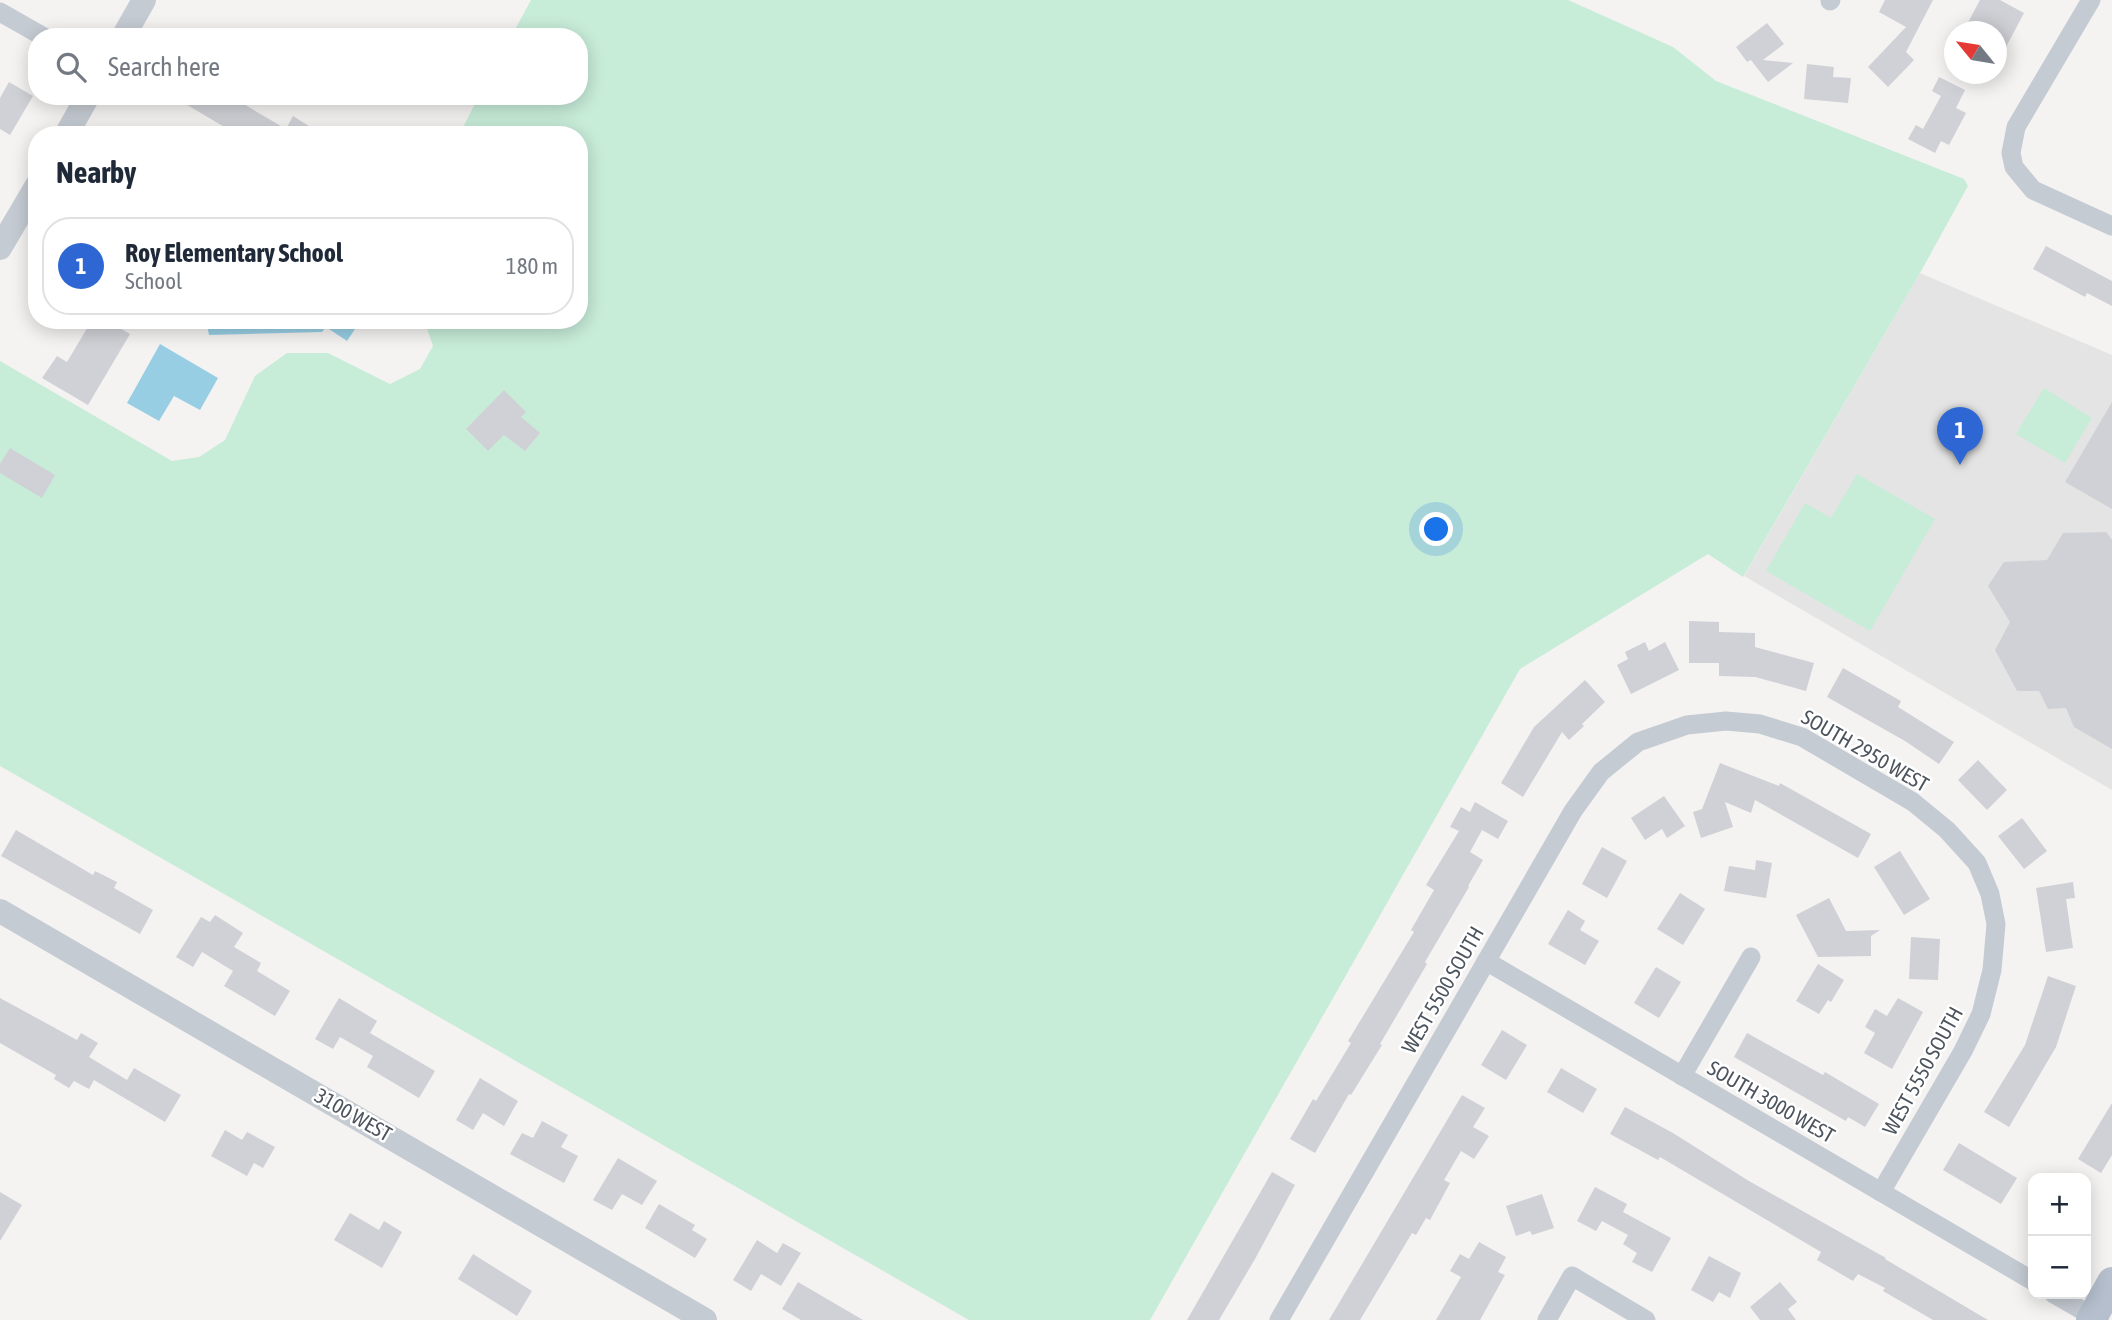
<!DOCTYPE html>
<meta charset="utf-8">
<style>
body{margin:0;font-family:"Asap Condensed",sans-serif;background:#f2f2f3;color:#1f2937}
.controls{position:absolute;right:21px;bottom:21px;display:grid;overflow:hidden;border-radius:14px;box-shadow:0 4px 18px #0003}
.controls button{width:63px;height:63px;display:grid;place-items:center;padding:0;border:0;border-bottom:2px solid #e0e1e3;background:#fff;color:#1f2937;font:35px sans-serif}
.compass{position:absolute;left:1944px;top:21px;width:63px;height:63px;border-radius:50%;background:#fff;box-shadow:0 4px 18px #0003;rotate:300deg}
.you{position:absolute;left:1437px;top:530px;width:24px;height:24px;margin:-18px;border:5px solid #fff;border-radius:50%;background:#1a73e8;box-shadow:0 0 0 10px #1a73e833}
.badge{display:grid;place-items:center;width:46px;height:46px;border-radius:50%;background:#2e67d3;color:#fff;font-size:23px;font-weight:700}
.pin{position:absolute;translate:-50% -58px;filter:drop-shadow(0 2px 4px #0008)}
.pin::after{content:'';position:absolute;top:37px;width:24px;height:21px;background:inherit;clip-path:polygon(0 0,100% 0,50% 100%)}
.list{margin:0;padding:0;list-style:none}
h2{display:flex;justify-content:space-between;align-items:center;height:91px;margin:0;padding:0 28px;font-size:30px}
h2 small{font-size:23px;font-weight:400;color:#747a83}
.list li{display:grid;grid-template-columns:46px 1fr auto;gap:21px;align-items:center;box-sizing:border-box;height:98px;margin:0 14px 14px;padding:0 14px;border:2px solid #e0e1e3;border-radius:28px}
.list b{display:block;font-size:26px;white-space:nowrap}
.list p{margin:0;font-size:23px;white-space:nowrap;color:#747a83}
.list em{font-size:23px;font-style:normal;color:#747a83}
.icon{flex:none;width:38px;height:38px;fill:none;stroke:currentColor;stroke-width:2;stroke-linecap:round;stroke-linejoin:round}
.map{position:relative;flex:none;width:2112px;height:1320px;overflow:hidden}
.search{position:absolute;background:#fff;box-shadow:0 4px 18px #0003;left:28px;top:28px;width:560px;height:77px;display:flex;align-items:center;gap:18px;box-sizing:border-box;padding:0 24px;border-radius:28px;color:#747a83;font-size:26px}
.panel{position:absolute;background:#fff;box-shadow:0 4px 18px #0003;left:28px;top:126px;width:560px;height:203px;border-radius:28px}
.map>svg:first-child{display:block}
.education{fill:#e5e4e4}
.green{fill:#c7ecd8}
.water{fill:#98cee4}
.building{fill:#d0d1d6}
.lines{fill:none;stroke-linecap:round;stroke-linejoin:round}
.minor{stroke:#c5cbd2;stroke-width:19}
.tertiary{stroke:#c5cbd2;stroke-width:24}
.primary{stroke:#b5bfcd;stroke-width:30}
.labels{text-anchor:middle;stroke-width:5;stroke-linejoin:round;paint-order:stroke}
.street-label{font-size:21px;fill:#4c545e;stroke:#fff}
</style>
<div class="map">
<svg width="2112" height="1320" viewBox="0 0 2112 1320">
<rect width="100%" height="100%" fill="#f4f3f2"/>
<path class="education" d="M1920 273 2112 355V790L1744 576Z"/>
<g class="green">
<path d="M531 0H1568L1673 47 1716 81 1964 179 1968 186 1920 273 1743 577 1708 554 1520 669 1150 1320H969L0 766V361L172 461 199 457 225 440 255 376 287 353H328L390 384 420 369 433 346 424 320H579V135H459L479 96H579V37H511Z"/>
<path d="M2044 388 2092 418 2065 463 2016 434Z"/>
<path d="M1857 474 1935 519 1870 631 1766 571 1805 503 1831 518Z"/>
</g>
<g class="water">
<path d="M206 320H361L347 341 326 327 322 332 209 335Z"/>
<path d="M160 344 218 378 200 410 174 396 159 421 127 403Z"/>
</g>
<g class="building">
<path d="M1885 0H1933L1906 52 1914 60 1888 87 1868 67 1906 27 1879 12Z"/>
<path d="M1980 0H2000L2024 13 1997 64V32H1963Z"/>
<path d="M1767 23 1784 44 1763 60 1793 63 1768 82 1751 60 1747 62 1736 47Z"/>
<path d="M1807 64 1834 67 1833 77 1851 78 1848 103 1804 99Z"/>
<path d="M1939 77 1965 90 1956 108 1966 113 1949 145 1941 141 1935 153 1908 139 1916 125 1923 129 1941 96 1932 91Z"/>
<path d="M9 82 33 96 10 135 0 129V98Z"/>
<path d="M172 96H230L286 129 293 116 323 135H238Z"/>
<path d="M2046 246 2112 281V306L2087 293 2085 297 2033 269Z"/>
<path d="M92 320H106L130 334 88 405 42 378 57 356 67 362Z"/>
<path d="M504 390 526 412 521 417 540 433 525 451 504 435 488 451 466 429Z"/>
<path d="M2112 402V509L2065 482Z"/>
<path d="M10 448 55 475 42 498 0 473V464Z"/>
<path d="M2106 532 2112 540V749L2074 727 2066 708 2048 709 2039 691H2017L1995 650 2010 622 1988 586 2004 562 2047 560 2063 533Z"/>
<path d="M1689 621 1719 622V632L1755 633V647L1814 663 1806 691 1755 677 1719 676V663H1689Z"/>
<path d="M1645 642 1649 651 1665 642 1679 670 1631 694 1617 665 1628 659 1625 652Z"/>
<path d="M1843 668 1901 701 1898 707 1954 742 1939 764 1905 741 1827 697Z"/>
<path d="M1585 680 1605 702 1582 724 1584 726 1569 740 1562 732 1523 797 1501 783 1534 727Z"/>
<path d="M1978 760 2007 790 1987 810 1958 780Z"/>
<path d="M1720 763 1779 786 1780 783 1871 834 1858 858 1755 800 1751 813 1725 802 1733 827 1701 838 1693 812 1702 809Z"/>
<path d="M1664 796 1685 826 1667 838 1662 829 1645 840 1631 818Z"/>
<path d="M1475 802 1508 821 1498 839 1482 830 1470 852 1483 860 1468 886 1469 887 1425 962 1427 964 1380 1044 1382 1045 1351 1095 1349 1094 1315 1153 1290 1139 1313 1099 1316 1101 1351 1043 1348 1041 1414 932 1411 930 1434 890 1426 885 1459 831 1450 827 1461 807 1470 812Z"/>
<path d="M2022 818 2047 851 2024 869 1998 836Z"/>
<path d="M16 830 93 875 95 871 117 882 114 888 153 910 140 934 1 856Z"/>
<path d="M1602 847 1627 861 1607 898 1582 884Z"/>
<path d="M1900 851 1930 899 1904 915 1874 867Z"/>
<path d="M1756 860 1772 863 1766 898 1724 891 1729 866 1755 870Z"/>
<path d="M2073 882 2075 898 2066 899 2073 948 2046 952 2036 888Z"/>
<path d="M1680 893 1705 909 1683 945 1657 929Z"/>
<path d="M1829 898 1846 931 1880 930 1871 936V956L1818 957 1796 915Z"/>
<path d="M1568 910 1585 921 1580 930 1599 941 1585 965 1548 944Z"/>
<path d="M215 915 243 933 234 947 261 963 257 971 290 991 275 1016 224 986 233 971 202 952 193 967 176 957 201 917 210 922Z"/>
<path d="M1911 937 1940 939 1938 980 1909 979Z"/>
<path d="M1818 964 1844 980 1831 1002 1828 1000 1819 1014 1796 1001Z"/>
<path d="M1656 967 1681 982 1659 1018 1634 1003Z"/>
<path d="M2048 976 2076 986 2056 1047 2009 1127 1984 1112 2025 1045Z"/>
<path d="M0 998 77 1040 81 1033 98 1043 89 1057 127 1080 134 1068 181 1095 165 1122 94 1080 89 1089 74 1081 69 1088 54 1079 56 1075 0 1043Z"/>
<path d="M339 998 377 1021 370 1033 435 1071 419 1098 367 1067 373 1056 340 1037 333 1049 315 1039Z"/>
<path d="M1898 998 1923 1012 1892 1069 1864 1053 1875 1033 1865 1027 1875 1009 1887 1016Z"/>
<path d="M1502 1030 1527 1045 1506 1080 1481 1065Z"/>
<path d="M1747 1033 1823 1075 1825 1072 1879 1104 1865 1127 1848 1117 1846 1121 1734 1057Z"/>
<path d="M1561 1068 1597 1089 1583 1113 1547 1092Z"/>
<path d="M480 1078 518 1101 504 1126 483 1113 473 1130 456 1120Z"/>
<path d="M1462 1095 1485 1108 1473 1127 1489 1136 1474 1159 1461 1151 1444 1180 1450 1183 1430 1220 1426 1218 1416 1235 1412 1233 1360 1320H1329Z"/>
<path d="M2112 1103V1155L2101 1173 2078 1159Z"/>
<path d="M1625 1107 1673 1133 1749 1181 1886 1258 1885 1259 1988 1320H1933L1883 1291 1885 1288 1858 1274 1853 1281 1817 1260 1821 1252 1660 1157 1658 1160 1610 1134Z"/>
<path d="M542 1121 568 1135 561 1147 578 1156 564 1183 510 1154 522 1133 533 1138Z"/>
<path d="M225 1130 242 1140 247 1132 275 1147 263 1168 254 1163 247 1176 211 1156Z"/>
<path d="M1959 1143 2017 1178 2001 1204 1943 1170Z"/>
<path d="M618 1158 657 1181 642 1205 622 1194 612 1210 593 1200Z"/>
<path d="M1272 1172 1295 1185 1255 1259 1219 1320H1187Z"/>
<path d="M1595 1187 1627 1204 1623 1212 1671 1238 1652 1272 1632 1262 1637 1253 1623 1244 1628 1235 1602 1221 1596 1231 1577 1221Z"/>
<path d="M0 1192 22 1205 0 1241Z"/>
<path d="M1542 1194 1554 1228 1532 1235 1530 1231 1516 1236 1506 1206Z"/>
<path d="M659 1204 695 1225 692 1230 707 1239 695 1258 645 1228Z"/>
<path d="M350 1213 379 1230 384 1221 402 1232 382 1268 334 1240Z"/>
<path d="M757 1240 777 1253 783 1243 801 1253 781 1286 761 1274 751 1291 733 1280Z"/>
<path d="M1479 1242 1506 1257 1498 1272 1505 1275 1480 1320H1436L1461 1277 1450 1271 1460 1254 1469 1259Z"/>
<path d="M473 1254 532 1291 517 1316 458 1279Z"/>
<path d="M1709 1256 1741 1273 1730 1298 1719 1292 1713 1302 1691 1290Z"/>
<path d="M798 1282 863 1320H801L782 1309Z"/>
<path d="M1780 1282 1797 1302 1788 1309 1796 1320H1760L1750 1307Z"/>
</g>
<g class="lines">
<g class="minor">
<path d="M2091 0 2016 127 2011 153 2014 167 2033 190 2112 226"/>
<path d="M1830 1 1831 0"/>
<path d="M0 12 44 37"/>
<path d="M1486 961 2033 1281"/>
<path d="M1682 1076 1751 957"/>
<path d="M2054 1294 2099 1320"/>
<path d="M1279 1320 1573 811 1601 772 1638 742 1687 725 1726 721 1760 724 1802 737 1913 802 1947 830 1977 863 1990 894 1996 924 1992 970 1981 1014 1963 1051 1881 1192"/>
<path d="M1547 1320 1572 1276 1646 1320"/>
</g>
<g class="tertiary">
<path d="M123 37 144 0"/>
<path d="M66 135 88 96"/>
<path d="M0 248 37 185"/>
<path d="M0 911 705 1320"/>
</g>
<path class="primary" d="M2091 1320 2112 1282"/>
</g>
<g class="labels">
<g class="street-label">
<text transform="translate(1865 751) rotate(30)" y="7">SOUTH 2950 WEST</text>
<text transform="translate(1443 990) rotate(-60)" y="7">WEST 5500 SOUTH</text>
<text transform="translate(1923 1071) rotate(-61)" y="7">WEST 5550 SOUTH</text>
<text transform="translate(1771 1102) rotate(30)" y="7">SOUTH 3000 WEST</text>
<text transform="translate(353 1115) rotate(30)" y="7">3100 WEST</text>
</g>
</g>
</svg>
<div class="controls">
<button>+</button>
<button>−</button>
</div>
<svg class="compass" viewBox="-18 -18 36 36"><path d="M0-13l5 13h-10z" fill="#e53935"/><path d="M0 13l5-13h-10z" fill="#747a83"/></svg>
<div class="you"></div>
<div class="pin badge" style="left:1960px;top:465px">1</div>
<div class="search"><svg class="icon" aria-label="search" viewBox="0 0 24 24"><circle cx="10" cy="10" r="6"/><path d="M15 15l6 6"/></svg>Search here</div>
<section class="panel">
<h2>Nearby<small></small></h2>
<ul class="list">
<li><span class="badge">1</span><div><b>Roy Elementary School</b><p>School</p></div><em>180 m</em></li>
</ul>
</section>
</div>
